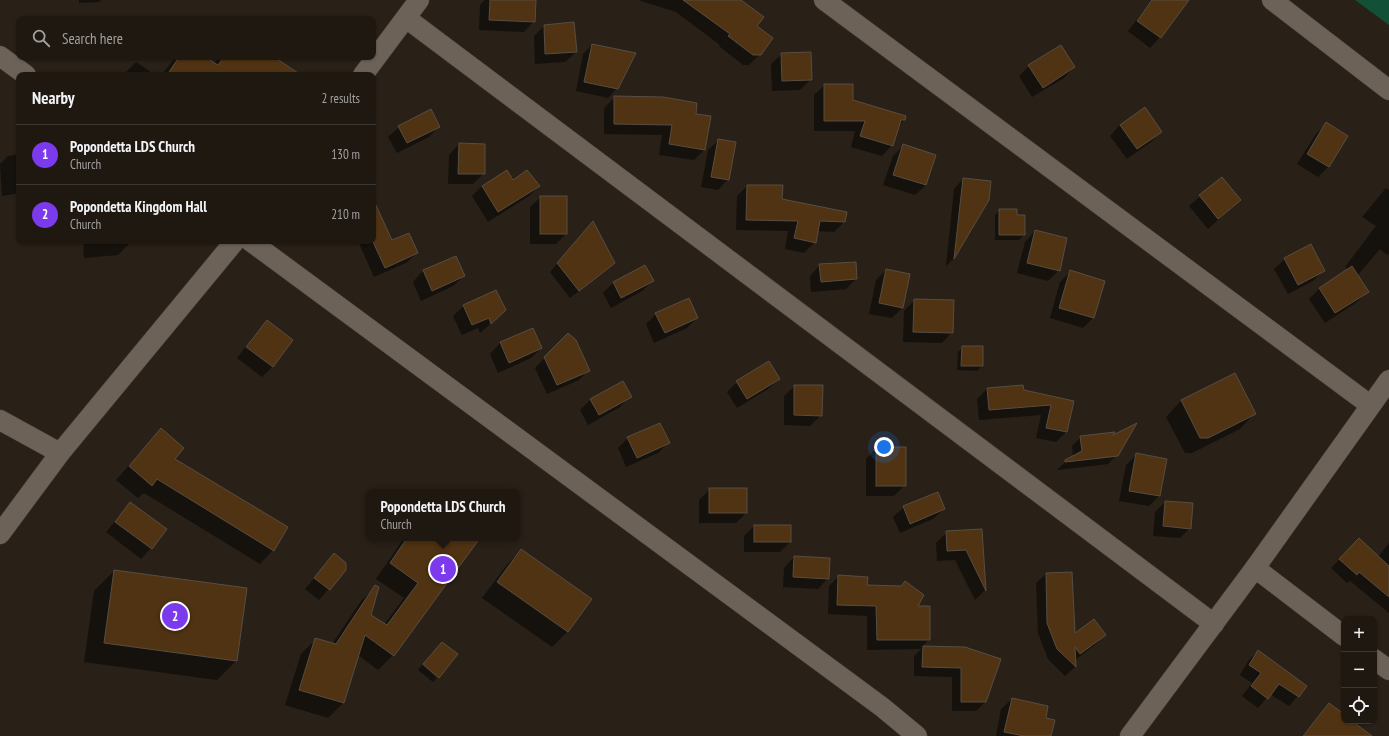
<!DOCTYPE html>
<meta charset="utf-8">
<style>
body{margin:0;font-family:"PT Sans Narrow",sans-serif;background:#27211a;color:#f1f3f6}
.controls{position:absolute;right:12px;bottom:12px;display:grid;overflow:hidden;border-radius:8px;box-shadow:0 1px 3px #0004}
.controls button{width:36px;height:36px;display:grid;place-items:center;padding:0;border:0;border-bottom:1px solid #3c3731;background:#1f1811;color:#f1f3f6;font:20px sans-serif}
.you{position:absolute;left:884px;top:447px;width:14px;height:14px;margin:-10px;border:3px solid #fff;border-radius:50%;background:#1a73e8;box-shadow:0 0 0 6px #1a73e833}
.badge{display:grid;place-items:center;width:26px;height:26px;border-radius:50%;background:#7c3aed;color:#fff;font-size:13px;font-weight:700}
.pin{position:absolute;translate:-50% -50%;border:2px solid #fff;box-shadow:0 1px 4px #0006}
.popup{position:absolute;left:366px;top:489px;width:154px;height:52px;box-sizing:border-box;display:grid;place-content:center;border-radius:8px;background:#1f1811;filter:drop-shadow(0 1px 3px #0005);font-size:13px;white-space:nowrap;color:#a1a09f}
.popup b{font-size:15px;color:#f1f3f6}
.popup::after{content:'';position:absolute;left:50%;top:100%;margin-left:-8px;border:8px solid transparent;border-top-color:#1f1811}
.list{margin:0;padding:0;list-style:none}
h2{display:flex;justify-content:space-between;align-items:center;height:52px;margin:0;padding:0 16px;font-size:17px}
h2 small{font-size:13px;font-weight:400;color:#a1a09f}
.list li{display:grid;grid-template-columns:26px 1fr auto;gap:12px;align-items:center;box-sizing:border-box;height:60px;padding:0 16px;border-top:1px solid #3c3731}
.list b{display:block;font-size:15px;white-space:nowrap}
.list p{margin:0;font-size:13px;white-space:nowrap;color:#a1a09f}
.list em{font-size:13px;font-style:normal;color:#a1a09f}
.icon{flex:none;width:22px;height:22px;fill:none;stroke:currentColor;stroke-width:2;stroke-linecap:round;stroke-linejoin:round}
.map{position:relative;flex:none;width:1389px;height:736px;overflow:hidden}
.search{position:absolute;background:#1f1811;box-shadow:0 1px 3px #0004;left:16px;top:16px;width:360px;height:44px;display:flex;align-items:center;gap:10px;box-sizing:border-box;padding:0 14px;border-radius:8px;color:#a1a09f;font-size:15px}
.panel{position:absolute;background:#1f1811;box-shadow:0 1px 3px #0004;left:16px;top:72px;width:360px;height:172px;border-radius:8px}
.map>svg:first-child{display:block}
.green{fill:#125038}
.shadow{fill:#0007}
.building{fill:#503313;stroke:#574d43}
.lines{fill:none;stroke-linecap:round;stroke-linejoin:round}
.minor-casing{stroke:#443d36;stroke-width:21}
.minor{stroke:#6d6258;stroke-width:20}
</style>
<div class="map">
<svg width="1389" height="736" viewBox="0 0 1389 736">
<rect width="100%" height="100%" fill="#292017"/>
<path class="green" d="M1355 0H1389V25Z"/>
<g class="shadow">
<path d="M79 0H101L99 2 79 3Z"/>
<path d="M485 0H525L534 21 524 32 479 30 480 5Z"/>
<path d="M638 0H738L756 26 760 54 749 65H743L719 46 720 45 676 12Z"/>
<path d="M1152 0H1159L1160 37 1150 48 1128 31Z"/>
<path d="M573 23 576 52 565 62 535 64 534 36 544 26Z"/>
<path d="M592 45 617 88 608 98 576 91 583 54Z"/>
<path d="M782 54 811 79 800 90 772 91 771 64Z"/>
<path d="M176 57H204L214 64 218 57H272L299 75H161Z"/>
<path d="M136 62 155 75H123Z"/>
<path d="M1029 66 1074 67 1064 78 1032 97 1019 76Z"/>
<path d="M825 85 852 101 904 120 898 126 892 145 882 156 851 147 855 131H814V95Z"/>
<path d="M615 97 695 115 704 150 694 160 659 155 662 135 604 134V108Z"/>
<path d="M1327 124 1347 136 1328 167 1318 177 1297 164 1316 134Z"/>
<path d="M1120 125 1161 131 1151 142 1127 159 1110 136Z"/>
<path d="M439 126 429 137 397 153 388 137 399 127Z"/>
<path d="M719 140 728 179 718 190 701 187 708 150Z"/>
<path d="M459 144 484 173 473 184H448L449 155Z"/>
<path d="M903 146 926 185 915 195 883 185 893 156Z"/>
<path d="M19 154V193L2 196 0 164 8 156Z"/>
<path d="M506 172 512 182 539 186 529 196 488 222 472 196 482 186Z"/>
<path d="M1222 178 1240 200 1208 229 1189 206Z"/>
<path d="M963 179 988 199 953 259 946 266 954 189Z"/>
<path d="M747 186 781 200 845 221 834 232 817 231 815 242 804 253 785 249 788 231 736 230 737 196Z"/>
<path d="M1386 188 1389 190V254L1387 255 1380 249 1357 276 1367 292 1357 302 1325 323 1309 299 1319 289 1348 270 1345 267 1376 226 1362 217Z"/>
<path d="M541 197 566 234 556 244H530V207Z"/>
<path d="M373 201 391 242 417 253 406 263 374 277 358 241H373Z"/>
<path d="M1000 210 1016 216 1024 235 1019 240H995V215Z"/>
<path d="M585 231 614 262 570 298 550 272Z"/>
<path d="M1035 231 1059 270 1048 281 1017 273 1025 242Z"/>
<path d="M83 241H128V245L118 255 84 258Z"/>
<path d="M455 257 464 276 453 286 421 301 413 282 423 271Z"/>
<path d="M1285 259 1323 271 1313 281 1288 294 1274 269Z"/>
<path d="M820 265 856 279 846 289 811 292 810 276Z"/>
<path d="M886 270 909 274 902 308 892 318 869 314 876 280Z"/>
<path d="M1071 271 1093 318 1083 328 1050 318 1060 282Z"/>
<path d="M653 281 642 291 611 308 603 293 613 283Z"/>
<path d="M496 292 494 321 480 333 478 328 462 335 453 316 464 306Z"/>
<path d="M915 300 952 332 942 343 903 342 904 311Z"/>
<path d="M656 314 697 318 687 328 654 343 646 324Z"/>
<path d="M267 322 292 340 272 367 262 377 237 358 257 332Z"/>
<path d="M533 329 541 348 531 358 498 373 490 354 500 343Z"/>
<path d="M558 344 589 370 579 380 547 394 535 368Z"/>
<path d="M963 347H982V366L977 371 957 370 958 352Z"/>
<path d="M1235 374 1255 413 1240 429 1192 453H1185L1166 417 1181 401Z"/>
<path d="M779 379 768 389 737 408 727 392 737 382Z"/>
<path d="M623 382 630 396 620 407 588 425 580 410 590 400Z"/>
<path d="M795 386 821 415 810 426 784 425V396Z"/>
<path d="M987 389 1023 391 1073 402 1066 432 1056 442 1036 438 1041 415 979 420 977 399Z"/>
<path d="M161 429 173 459 273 550 260 564 144 493 138 498 116 480Z"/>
<path d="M1113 434 1069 462 1115 457 1108 464 1057 470 1066 461 1073 457 1072 446 1081 437Z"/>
<path d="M628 438 669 442 658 453 626 467 618 448Z"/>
<path d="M876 448 905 485 894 496H866V459Z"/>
<path d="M1136 455 1166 460 1159 496 1149 506 1119 501 1126 465Z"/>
<path d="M710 489H746V513L736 523H699V500Z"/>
<path d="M1165 502 1190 528 1180 538 1153 536 1155 512Z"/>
<path d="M130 504 151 548 141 559 106 532Z"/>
<path d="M904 507 944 509 933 519 900 533 893 517Z"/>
<path d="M754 526H790V542L780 552H744V536Z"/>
<path d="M981 530 985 590 975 600 955 560 937 561 936 543 947 532Z"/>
<path d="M404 538H472L477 541 393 655 378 670 358 655 343 703 328 718 285 705 301 654 316 639 332 644 361 601 376 587 370 615 384 625 404 598 376 579Z"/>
<path d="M1389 543V613L1350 581 1347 583 1331 568 1350 549 1378 557Z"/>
<path d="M521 550 590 599 567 632 552 647 482 598 506 566Z"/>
<path d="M334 555 345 570 319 600 305 589Z"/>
<path d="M794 557 828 578 818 589 783 587 784 568Z"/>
<path d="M114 571 236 661 217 680 84 662 94 591Z"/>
<path d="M1046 574 1074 635H1105L1095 645 1075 660V667L1065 676 1048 659 1038 633 1036 583Z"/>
<path d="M839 576 866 586 900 587 917 607 929 639 922 647 965 648 985 702 976 711H952V677L914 676V656L921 649 867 650V616L828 614 829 586Z"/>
<path d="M1258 651 1306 686 1289 706 1270 694 1258 708 1242 696 1252 683 1240 675 1249 660Z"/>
<path d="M422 665 437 678 433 682 418 670Z"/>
<path d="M1012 699 1050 736H996L1001 709Z"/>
<path d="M1329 704 1344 715V721H1351L1371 736H1302Z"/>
</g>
<g class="building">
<path d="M490 0H536L535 22 489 20Z"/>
<path d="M683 0H741L764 17 757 26 773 38 761 55H753L728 36 730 34Z"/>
<path d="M1152 0H1189L1161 38 1137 21Z"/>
<path d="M574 22 577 52 545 54 544 25Z"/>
<path d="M592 44 636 53 618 89 584 82Z"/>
<path d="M1061 45 1075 67 1043 88 1028 65Z"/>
<path d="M811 52 812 80 782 81 781 53Z"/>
<path d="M179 57H205L218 65 224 57H274L301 75H167Z"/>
<path d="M824 84H853V100L906 116 905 120H901L893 146 860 136 865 121H824Z"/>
<path d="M614 96 663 97 697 103 696 114 711 116 705 150 669 144 672 125 614 124Z"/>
<path d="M1145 107 1162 132 1137 149 1120 125Z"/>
<path d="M431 109 440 127 407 143 398 126Z"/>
<path d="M1326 122 1348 136 1329 167 1307 154Z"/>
<path d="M718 139 736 142 729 180 711 177Z"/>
<path d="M459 143 485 144V174H458Z"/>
<path d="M903 144 936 155 926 185 893 175Z"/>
<path d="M507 170 513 180 527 170 540 186 498 212 482 186Z"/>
<path d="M1222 177 1241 200 1218 219 1199 195Z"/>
<path d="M963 178 991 181 989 200 954 259Z"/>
<path d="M747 185H783L782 199 847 212 845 222 820 221 816 243 794 238 798 221 746 220Z"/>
<rect x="540" y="196" width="27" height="38"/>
<path d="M373 199 392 240 409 233 418 253 385 268 373 242Z"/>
<path d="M999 209H1017V215H1025V235H999Z"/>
<path d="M593 221 615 263 579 291 557 263Z"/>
<path d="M1035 230 1067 238 1060 271 1027 263Z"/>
<path d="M1311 244 1325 271 1298 285 1284 258Z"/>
<path d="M456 256 465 276 432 291 423 270Z"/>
<path d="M856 262 857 279 821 282 819 264Z"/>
<path d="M645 265 654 281 621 298 613 282Z"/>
<path d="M1352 266 1369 292 1335 313 1319 288Z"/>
<path d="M886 269 910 274 903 308 879 303Z"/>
<path d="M1070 270 1105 281 1094 318 1059 308Z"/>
<path d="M496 290 506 310 491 324 489 318 472 325 463 305Z"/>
<path d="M689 298 698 318 665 333 655 313Z"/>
<path d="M914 299 954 300 953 333 913 332Z"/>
<path d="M267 320 293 340 273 367 246 347Z"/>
<path d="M533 328 542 348 509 363 500 342Z"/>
<path d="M568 333 576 340 590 371 557 385 544 357Z"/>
<path d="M962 346H983V366H961Z"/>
<path d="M769 361 780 379 747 399 736 381Z"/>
<path d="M1235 373 1256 414 1208 438H1200L1181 400Z"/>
<path d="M623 381 632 397 599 415 590 399Z"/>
<path d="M794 385H823L822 416 794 415Z"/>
<path d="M1023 385 1024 390 1074 401 1067 432 1046 428 1051 405 989 410 987 388Z"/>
<path d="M660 423 670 443 637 458 627 437Z"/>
<path d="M1137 423 1118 456 1065 462V460L1082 451 1080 436 1115 432 1113 435Z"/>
<path d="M161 428 184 448 175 459 288 527 274 551 157 479 152 486 129 466Z"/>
<rect x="876" y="447" width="30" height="39"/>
<path d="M1136 453 1167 459 1160 496 1129 491Z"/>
<rect x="709" y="488" width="38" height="25"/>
<path d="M938 492 945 509 910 524 903 506Z"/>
<path d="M1165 501 1193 503 1191 529 1163 526Z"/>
<path d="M130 502 167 529 152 549 115 522Z"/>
<rect x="754" y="525" width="37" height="17"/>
<path d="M982 529 986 591 966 550 947 551 946 531Z"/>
<path d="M407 538H480L394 656 365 635 344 703 299 690 315 638 336 644 375 585 379 587 371 615 387 625 418 583 390 563Z"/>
<path d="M1359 538 1389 566V597L1359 572 1357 575 1339 559Z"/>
<path d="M521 549 592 599 568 632 497 582Z"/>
<path d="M334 553 346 563V570L330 590 314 578Z"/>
<path d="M794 556 830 558 829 579 793 577Z"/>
<path d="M114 570 247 588 237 661 104 643Z"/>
<path d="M1072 572 1075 633 1094 619 1106 635 1080 654 1075 647 1076 667 1057 649 1047 623 1046 573Z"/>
<path d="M838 575 868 577 867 585 901 586 905 581 924 595 918 606H930V640H877L876 606 837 605Z"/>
<path d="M442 642 458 654 439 678 423 664Z"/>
<path d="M923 646 965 647 1001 659 986 702H961V668L922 667Z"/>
<path d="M1258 650 1307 686 1299 697 1279 684 1268 699 1251 686 1261 673 1249 665Z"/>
<path d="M1012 698 1048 706 1046 718 1055 720 1051 736H1024L1004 732Z"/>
<path d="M1329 703 1344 714V721H1352L1372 736H1303Z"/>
</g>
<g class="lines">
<g class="minor-casing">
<g id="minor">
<path d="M824 0 1370 405"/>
<path d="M1272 0 1389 90"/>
<path d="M406 18 1214 624"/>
<path d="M0 56 26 75"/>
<path d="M363 75 419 0"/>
<path d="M250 241 882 707 917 736"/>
<path d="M0 420 60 453"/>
<path d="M0 534 60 453 235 241"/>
<path d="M1255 568 1344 636"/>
<path d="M1374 659 1389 670"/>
<path d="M1130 736 1255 568 1389 380"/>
</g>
</g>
<use href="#minor" class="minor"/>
</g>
</svg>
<div class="controls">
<button>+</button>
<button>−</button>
<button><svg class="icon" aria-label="locate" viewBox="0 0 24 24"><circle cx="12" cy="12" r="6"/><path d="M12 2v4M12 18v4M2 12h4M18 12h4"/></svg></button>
</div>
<div class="you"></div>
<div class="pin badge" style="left:443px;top:569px">1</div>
<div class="popup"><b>Popondetta LDS Church</b>Church</div>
<div class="pin badge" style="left:175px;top:616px">2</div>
<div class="search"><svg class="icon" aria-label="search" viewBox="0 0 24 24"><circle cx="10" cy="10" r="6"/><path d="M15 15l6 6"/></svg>Search here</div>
<section class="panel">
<h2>Nearby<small>2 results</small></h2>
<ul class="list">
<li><span class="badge">1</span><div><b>Popondetta LDS Church</b><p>Church</p></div><em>130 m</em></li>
<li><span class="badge">2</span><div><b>Popondetta Kingdom Hall</b><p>Church</p></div><em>210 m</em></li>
</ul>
</section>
</div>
